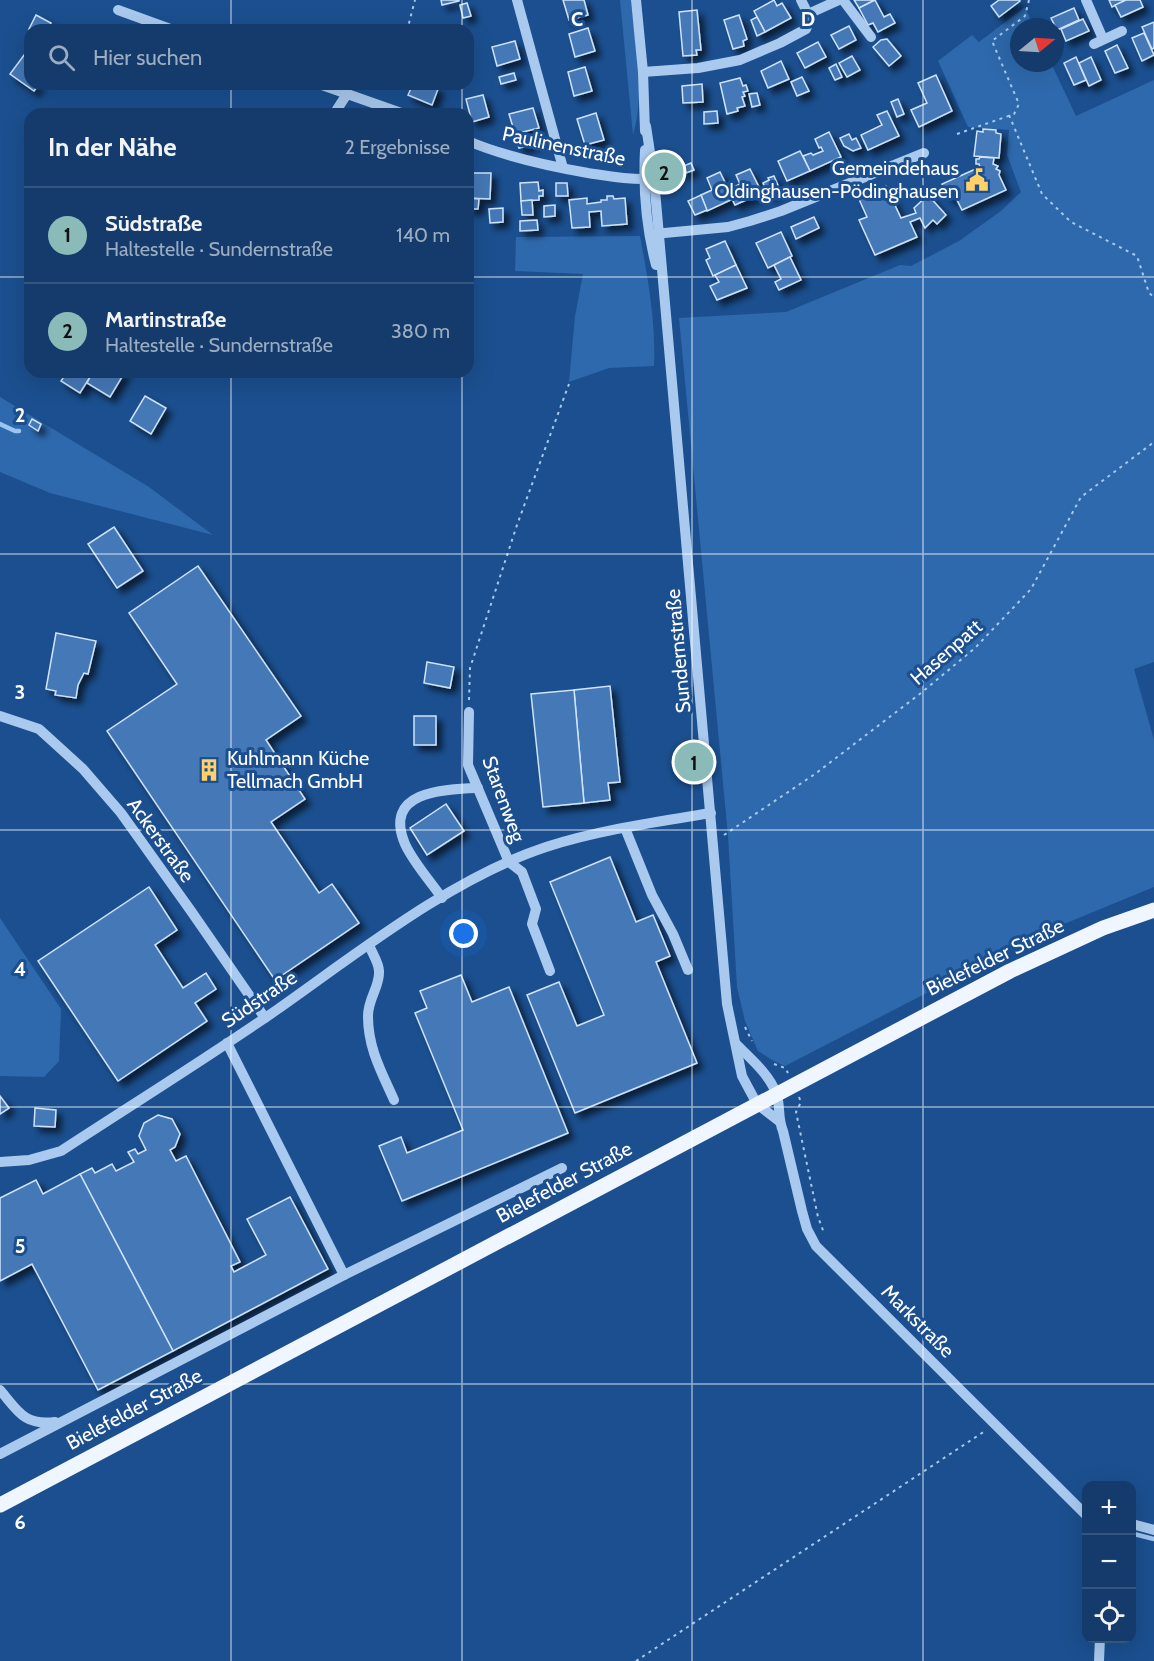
<!DOCTYPE html>
<html lang="de">
<meta charset="utf-8">
<style>
body{margin:0;font-family:Cabin,sans-serif;background:#214673;color:#f1f3f6}
.controls{position:absolute;right:18px;bottom:18px;display:grid;overflow:hidden;border-radius:12px;box-shadow:0 6px 24px #0002}
.controls button{width:54px;height:54px;display:grid;place-items:center;padding:0;border:0;border-bottom:2px solid #33557e;background:#143b6b;color:#f1f3f6;font:30px sans-serif}
.compass{position:absolute;left:1010px;top:18px;width:54px;height:54px;border-radius:50%;background:#143b6b;box-shadow:0 6px 24px #0002;rotate:72deg}
.you{position:absolute;left:464px;top:934px;width:21px;height:21px;margin:-15px;border:4px solid #fff;border-radius:50%;background:#1a73e8;box-shadow:0 0 0 9px #1a73e833}
.badge{display:grid;place-items:center;width:39px;height:39px;border-radius:50%;background:#8bbbb9;color:#111;font-size:20px;font-weight:700}
.pin{position:absolute;translate:-50% -50%;border:3px solid #fff;box-shadow:0 2px 6px #0006}
.list{margin:0;padding:0;list-style:none}
h2{display:flex;justify-content:space-between;align-items:center;height:78px;margin:0;padding:0 24px;font-size:26px}
h2 small{font-size:20px;font-weight:400;color:#9dadc1}
.list li{display:grid;grid-template-columns:39px 1fr auto;gap:18px;align-items:center;box-sizing:border-box;height:96px;padding:0 24px;border-top:2px solid #33557e}
.list b{display:block;font-size:22px;white-space:nowrap}
.list p{margin:0;font-size:20px;white-space:nowrap;color:#9dadc1}
.list em{font-size:20px;font-style:normal;color:#9dadc1}
.icon{flex:none;width:33px;height:33px;fill:none;stroke:currentColor;stroke-width:2;stroke-linecap:round;stroke-linejoin:round}
.map{position:relative;flex:none;width:1154px;height:1661px;overflow:hidden}
.search{position:absolute;background:#143b6b;box-shadow:0 6px 24px #0002;left:24px;top:24px;width:450px;height:66px;display:flex;align-items:center;gap:15px;box-sizing:border-box;padding:0 21px;border-radius:18px;color:#9dadc1;font-size:22px}
.panel{position:absolute;background:#143b6b;box-shadow:0 6px 24px #0002;left:24px;top:108px;width:450px;height:270px;border-radius:18px}
.map>svg:first-child{display:block}
.green{fill:#2e69ad}
.lines{fill:none;stroke-linecap:round;stroke-linejoin:round}
.stream{stroke:#9cc4f0;stroke-width:4.5}
.building{fill:#4478b7;stroke:#cfe3fa;stroke-width:1.5;filter:url(#shadow)}
.path{stroke:#a9c9ee;stroke-width:2;stroke-dasharray:3 4.5;stroke-linecap:butt}
.minor{stroke:#a9c9ee;stroke-width:10}
.major{stroke:#f0f6ff;stroke-width:15}
.grid{fill:none;stroke:#fff;stroke-width:1.5;stroke-opacity:0.55}
.labels{text-anchor:middle;stroke-width:6;stroke-linejoin:round;paint-order:stroke}
.street-label{font-size:20px;fill:#fff;stroke:#1b4f8f}
.poi-label{font-size:20px;fill:#fff;stroke:#1b4f8f;text-anchor:end}
.grid-label{font-size:20px;text-anchor:middle;font-weight:bold;fill:#fff;stroke:#1b4f8f;stroke-width:6;stroke-linejoin:round;paint-order:stroke}
</style>
<div class="map">
<svg width="1154" height="1661" viewBox="0 0 1154 1661">
<defs>
<filter id="shadow"><feDropShadow dx="5.5" dy="5.5" stdDeviation="3" flood-color="#0009"/></filter>
</defs>
<rect width="100%" height="100%" fill="#1b4f8f"/>
<g class="green">
<path d="M620 0H631C635 44 646 92 633 135Z"/>
<path d="M1025 7 1034 27H1019V63H1051L1076 116 1154 80V662L1134 669 1154 740V887L1047 931 785 1066 772 1060 758 1051 745 1021 737 987 728 836 679 318 786 312 900 265 911 266 959 241 1001 211 1021 192 1007 155 1009 130 968 127 938 61 972 35 979 42Z"/>
<path d="M640 236C648 279 656 323 654 366L609 368 569 382 575 316 583 274 515 271 516 237Z"/>
<path d="M0 397 149 487 213 535 50 493 0 472Z"/>
<path d="M0 918 61 1009 59 1061 44 1077 0 1076Z"/>
</g>
<g class="lines">
<g class="stream">
<path d="M0 424 15 431H19"/>
<path d="M1134 1534 1154 1539"/>
</g>
</g>
<g class="building">
<path d="M441 0H459V1L442 5Z"/>
<path d="M563 0H584L588 15 569 20Z"/>
<path d="M774 0 777 6 782 3 791 18 765 32 754 11Z"/>
<path d="M854 0H875L859 8Z"/>
<path d="M875 0 884 17 890 14 895 23 878 32 873 23 868 25 859 8Z"/>
<path d="M999 0H1019L1020 1 999 17 991 6Z"/>
<path d="M1109 0H1126L1112 7Z"/>
<path d="M1126 0H1140L1143 7 1121 17 1115 5Z"/>
<path d="M467 3 471 16 463 18 460 5Z"/>
<path d="M1074 8 1079 20 1057 30 1051 18Z"/>
<path d="M697 10 701 50H696L697 55 683 56 679 12Z"/>
<path d="M36 15 51 23 47 30 29 29Z"/>
<path d="M739 15 747 39 743 41 744 46 733 49 724 20Z"/>
<path d="M757 17 765 32 757 36 751 20Z"/>
<path d="M1083 19 1089 31 1066 41 1061 29Z"/>
<path d="M1154 22V48L1152 49 1142 27Z"/>
<path d="M849 26 856 40 839 49 831 35Z"/>
<path d="M588 28 595 51 575 57 569 34Z"/>
<path d="M1144 33 1154 55 1142 61 1132 38Z"/>
<path d="M887 39 901 56 889 66 873 47 881 40Z"/>
<path d="M515 41 520 59 497 66 492 47Z"/>
<path d="M818 42 826 57 805 68 797 53Z"/>
<path d="M1117 45 1128 68 1115 73 1105 51Z"/>
<path d="M30 47V84H39L34 91 10 74Z"/>
<path d="M852 56 860 70 847 77 839 63Z"/>
<path d="M1076 57 1086 80 1074 85 1064 63Z"/>
<path d="M1091 57 1101 80 1089 86 1079 63Z"/>
<path d="M781 61 789 79 768 88 761 71Z"/>
<path d="M836 64 842 77 835 80 829 68Z"/>
<path d="M585 67 592 91 574 96 568 72Z"/>
<path d="M514 73 516 80 501 84 499 77Z"/>
<path d="M936 75 952 111 919 127 911 110 927 103 918 83Z"/>
<path d="M802 77 809 91 797 96 791 82Z"/>
<path d="M740 78 743 86 746 85 748 91 743 92 745 96 742 97 745 106 737 108 738 111 727 114 720 83Z"/>
<path d="M413 84H426L438 89 432 105 408 95Z"/>
<path d="M702 84 703 102 683 103 682 86Z"/>
<path d="M757 93 760 105 752 107 749 94Z"/>
<path d="M483 95 489 117 472 122 466 99Z"/>
<path d="M898 99 904 114 897 117 891 102Z"/>
<path d="M533 108 539 128 515 134 509 114Z"/>
<path d="M717 111 718 123 704 124V112Z"/>
<path d="M887 111 899 136 868 150 861 135 882 125 877 115Z"/>
<path d="M596 113 604 140 585 145 577 119Z"/>
<path d="M983 129 996 130V133L1001 134 999 158 974 156 977 131 983 132Z"/>
<path d="M829 132 841 157 810 171 803 156 811 153 813 155 823 151 821 147 819 148 815 139Z"/>
<path d="M849 134 852 140 856 138 861 148 853 151 844 146 840 138Z"/>
<path d="M533 137 535 144 519 148 517 141Z"/>
<path d="M800 151 810 171 787 181 778 161Z"/>
<path d="M980 157 994 158 993 164 998 166 996 169 1000 171 999 175 1006 190 962 210 955 196 949 199 942 184 980 167 979 164H976V159H979Z"/>
<path d="M691 163 694 170 683 174 681 167Z"/>
<path d="M750 169 762 193 735 205 728 190 740 184 736 175Z"/>
<path d="M720 172 733 199 707 211 701 195 712 190 707 178Z"/>
<path d="M469 173H491L490 199 468 198Z"/>
<path d="M774 176 780 190 775 193 768 178Z"/>
<path d="M769 180 775 193 769 195 763 183Z"/>
<path d="M538 182 539 191 543 190V196H539V200L521 201 520 183Z"/>
<path d="M556 183H567L568 196H556Z"/>
<path d="M886 186 901 218 916 213 914 208 928 195 946 215 937 224 933 220 925 228 920 218 910 222 917 237 875 255 859 220 867 217 858 197Z"/>
<path d="M701 195 707 210 695 215 688 201Z"/>
<path d="M607 196H613L614 199 625 198 627 224 602 226 601 211 589 212 590 227 572 228 569 200 587 198V204L601 202V200H607Z"/>
<path d="M468 198 479 199 478 209H468Z"/>
<path d="M532 200 533 215H522L521 201Z"/>
<path d="M555 205V216L544 217V206Z"/>
<path d="M503 208V222L490 223 489 209Z"/>
<path d="M814 217 819 228 796 239 791 227Z"/>
<path d="M537 220 538 230 520 231V221Z"/>
<path d="M781 232 792 256 768 268 756 243Z"/>
<path d="M725 241 736 265 713 276 706 260 710 258 706 249Z"/>
<path d="M790 257 801 280 779 290 775 282 781 279 774 265Z"/>
<path d="M736 265 747 288 717 300 710 286 719 282 715 275Z"/>
<path d="M67 372H93L80 393 61 381Z"/>
<path d="M93 372H125L110 397 87 383Z"/>
<path d="M145 396 166 408 151 434 130 421Z"/>
<path d="M32 419 41 424 38 431 29 425Z"/>
<path d="M114 527 143 571 117 588 88 544Z"/>
<path d="M198 566 301 716 266 740 305 799 271 822 319 893 332 884 359 923 275 980 107 731 177 684 129 613Z"/>
<path d="M56 633 96 641 88 674 84 673 78 685 76 698 55 695 56 691 46 689Z"/>
<path d="M427 662 454 667 450 688 424 683Z"/>
<path d="M610 686 620 782 608 783 610 800 584 803 574 690Z"/>
<path d="M574 690 584 803 543 807 531 694Z"/>
<rect x="414" y="716" width="22" height="29"/>
<path d="M446 804 464 831 427 855 410 828Z"/>
<path d="M610 857 636 922 653 915 670 956 656 962 697 1063 575 1113 527 995 559 982 577 1026 604 1015 550 882Z"/>
<path d="M149 887 177 930 155 945 183 988 206 973 216 989 195 1003 207 1021 118 1081 38 961Z"/>
<path d="M461 975 472 1002 509 987 568 1133 402 1201 379 1146 401 1137 407 1153 463 1130 415 1013 427 1008 420 991Z"/>
<path d="M0 1096 9 1108 0 1114Z"/>
<path d="M35 1108 56 1110 55 1127 34 1126Z"/>
<path d="M158 1115 172 1119 180 1134 175 1147 170 1150 176 1161 186 1156 240 1262 231 1266 234 1272 266 1255 247 1219 290 1197 328 1269 173 1351 80 1174 92 1168 95 1173 112 1164 116 1171 134 1162 128 1152 135 1149 138 1154 146 1150 139 1136 144 1123Z"/>
<path d="M80 1174 173 1351 98 1390 32 1264 0 1281V1198L36 1180 43 1194Z"/>
</g>
<g class="lines">
<g class="path">
<path d="M405 30 409 23 415 0"/>
<path d="M1009 115 1042 194 1071 222 1137 256 1149 293 1154 297"/>
<path d="M957 134 1014 114 1019 104 992 41 1025 16 1029 0"/>
<path d="M469 700 470 668 517 525 569 384"/>
<path d="M724 835 815 774 921 693 975 648 1031 589 1081 497 1154 442"/>
<path d="M745 1027 752 1041"/>
<path d="M774 1064 785 1068 788 1073"/>
<path d="M799 1097 801 1102 796 1112 818 1217 824 1233"/>
<path d="M636 1661 985 1431"/>
</g>
<g class="minor">
<path d="M517 0 563 168"/>
<path d="M636 0 643 72 645 131"/>
<path d="M843 0 871 37"/>
<path d="M1086 0 1103 39"/>
<path d="M118 10 173 30"/>
<path d="M808 14 839 0"/>
<path d="M1094 44 1122 31"/>
<path d="M643 72 698 68 740 60 780 43 806 29 809 22 808 14 801 0"/>
<path d="M319 84 404 114"/>
<path d="M334 114 347 94"/>
<path d="M646 126 654 179 727 1004 742 1076 757 1104 779 1121"/>
<path d="M468 141C506 157 548 166 588 173 608 176 628 180 648 179"/>
<path d="M645 150C643 189 646 227 656 265"/>
<path d="M654 234 728 227 750 221 781 211 924 153"/>
<path d="M469 712 468 765 509 862 522 872 536 909 532 924 550 971"/>
<path d="M0 716 39 729 83 769 121 813 191 911 265 1018"/>
<path d="M625 828 652 895 673 934 688 970"/>
<path d="M442 898C431 882 413 862 405 844 383 792 441 789 478 788"/>
<path d="M369 945C372 953 379 963 379 971 380 987 368 998 368 1016 368 1048 381 1071 394 1100"/>
<path d="M227 1043 344 1275 562 1168"/>
<path d="M736 1044C750 1058 769 1074 776 1093 781 1105 777 1117 783 1131L802 1211 807 1229 816 1246 1086 1515"/>
<path d="M0 1162 29 1160 61 1151C133 1104 207 1058 278 1009 359 952 452 878 546 847 599 830 656 822 711 813"/>
<path d="M0 1390C18 1411 24 1426 55 1422"/>
<path d="M0 1454 344 1275"/>
<path d="M1132 1524 1154 1530"/>
<path d="M1099 1661 1100 1638"/>
</g>
<path class="major" d="M0 1505 1010 971 1103 928 1154 910"/>
</g>
<path class="grid" d="M231 0V30M462 0V30M692 0V1661M923 0V1661M231 84V114M462 84V114M0 277H30M468 277H1154M231 372V1661M462 372V1661M0 554H1154M0 830H1154M0 1107H1154M0 1384H1154"/>
<defs>
<g id="civic-bare" transform="scale(1.8)"><path d="M-.6-6.5H3V-4.5H.6V-3L4-1V1h2V6H-6V1h2V-1L-.6-3ZM-1.2 2.5V6h2.4V2.5Z" fill="#ffd166" stroke="#1b4f8f" stroke-width="2.5" paint-order="stroke"/></g>
<g id="building-bare" transform="scale(1.8)"><path d="M-4-6H4V6H1V3H-1V6H-4ZM-2.5-4.3h1.7v1.8h-1.7ZM.8-4.3h1.7v1.8H.8ZM-2.5-1h1.7V.8h-1.7ZM.8-1h1.7V.8H.8Z" fill="#ffd166" stroke="#1b4f8f" stroke-width="2.5" paint-order="stroke"/></g>
</defs>
<g fill-rule="evenodd">
<use href="#civic-bare" x="977" y="180"/>
<use href="#building-bare" x="209" y="770"/>
</g>
<g class="labels">
<g class="street-label">
<text transform="translate(564 146) rotate(12)" y="7">Paulinenstraße</text>
<text transform="translate(678 651) rotate(-95)" y="7">Sundernstraße</text>
<text transform="translate(946 652) rotate(-41)" y="7">Hasenpatt</text>
<text transform="translate(504 799) rotate(70)" y="7">Starenweg</text>
<text transform="translate(161 840) rotate(54)" y="7">Ackerstraße</text>
<text transform="translate(995 957) rotate(-26)" y="7">Bielefelder Straße</text>
<text transform="translate(259 999) rotate(-34)" y="7">Südstraße</text>
<text transform="translate(564 1182) rotate(-28)" y="7">Bielefelder Straße</text>
<text transform="translate(918 1321) rotate(45)" y="7">Markstraße</text>
<text transform="translate(134 1409) rotate(-28)" y="7">Bielefelder Straße</text>
</g>
<g class="poi-label">
<text x="959" y="175">Gemeindehaus<tspan x="959" dy="23">Oldinghausen-Pödinghausen</tspan></text>
<text x="227" y="765" text-anchor="start">Kuhlmann Küche<tspan x="227" dy="23">Tellmach GmbH</tspan></text>
</g>
</g>
<g class="grid-label">
<text x="577" y="26">C</text>
<text x="808" y="26">D</text>
<text x="20" y="422">2</text>
<text x="20" y="699">3</text>
<text x="20" y="976">4</text>
<text x="20" y="1253">5</text>
<text x="20" y="1529">6</text>
</g>
</svg>
<div class="controls">
<button>+</button>
<button>−</button>
<button><svg class="icon" aria-label="locate" viewBox="0 0 24 24"><circle cx="12" cy="12" r="6"/><path d="M12 2v4M12 18v4M2 12h4M18 12h4"/></svg></button>
</div>
<svg class="compass" viewBox="-18 -18 36 36"><path d="M0-13l5 13h-10z" fill="#e53935"/><path d="M0 13l5-13h-10z" fill="#9dadc1"/></svg>
<div class="you"></div>
<div class="pin badge" style="left:694px;top:762px">1</div>
<div class="pin badge" style="left:664px;top:172px">2</div>
<div class="search"><svg class="icon" aria-label="search" viewBox="0 0 24 24"><circle cx="10" cy="10" r="6"/><path d="M15 15l6 6"/></svg>Hier suchen</div>
<section class="panel">
<h2>In der Nähe<small>2 Ergebnisse</small></h2>
<ul class="list">
<li><span class="badge">1</span><div><b>Südstraße</b><p>Haltestelle · Sundernstraße</p></div><em>140 m</em></li>
<li><span class="badge">2</span><div><b>Martinstraße</b><p>Haltestelle · Sundernstraße</p></div><em>380 m</em></li>
</ul>
</section>
</div>
